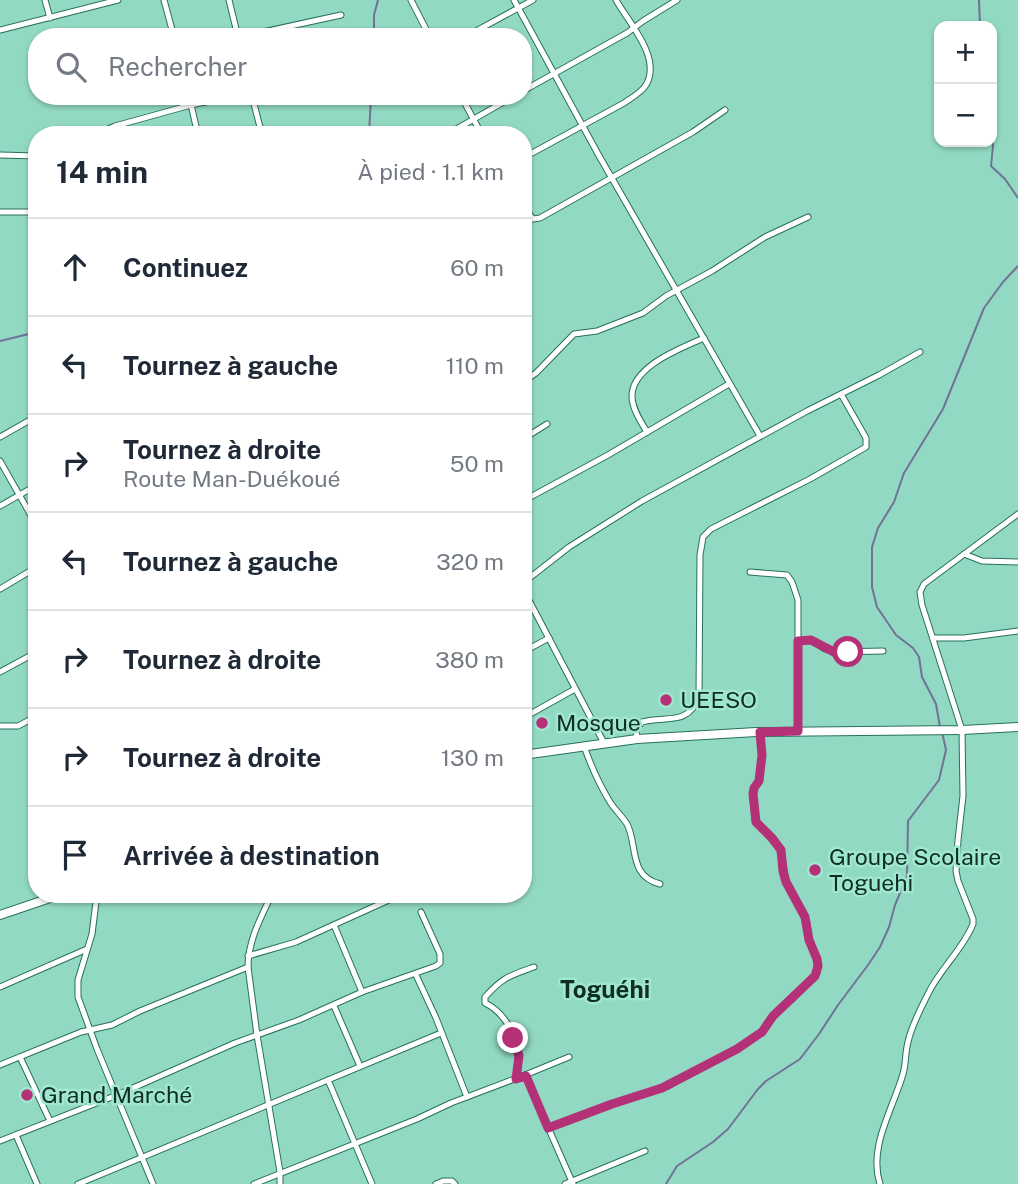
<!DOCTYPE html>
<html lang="fr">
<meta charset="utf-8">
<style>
body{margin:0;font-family:"Public Sans",sans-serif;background:#f6f6f7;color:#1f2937}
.controls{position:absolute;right:21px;top:21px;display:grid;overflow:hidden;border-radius:14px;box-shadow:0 2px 5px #0004}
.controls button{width:63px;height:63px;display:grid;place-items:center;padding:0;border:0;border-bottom:2px solid #e0e1e3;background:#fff;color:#1f2937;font:35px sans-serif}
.stop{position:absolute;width:21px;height:21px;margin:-16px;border:5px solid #b53177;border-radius:50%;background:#fff}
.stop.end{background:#b53177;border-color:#fff;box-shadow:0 2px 7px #0008}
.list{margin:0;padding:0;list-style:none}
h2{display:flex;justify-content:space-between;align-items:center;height:91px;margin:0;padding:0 28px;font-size:30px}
h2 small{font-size:23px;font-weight:400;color:#747a83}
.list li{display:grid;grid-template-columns:46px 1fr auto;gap:21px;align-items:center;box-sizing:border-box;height:98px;padding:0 28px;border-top:2px solid #e0e1e3}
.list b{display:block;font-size:26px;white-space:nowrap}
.list p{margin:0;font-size:23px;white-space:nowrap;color:#747a83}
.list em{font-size:23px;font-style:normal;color:#747a83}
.icon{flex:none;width:38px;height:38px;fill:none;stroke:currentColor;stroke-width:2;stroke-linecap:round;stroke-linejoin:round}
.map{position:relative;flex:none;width:1018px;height:1184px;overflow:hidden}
.search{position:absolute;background:#fff;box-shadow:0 2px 5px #0004;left:28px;top:28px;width:504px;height:77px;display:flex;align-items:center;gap:18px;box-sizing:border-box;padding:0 24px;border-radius:28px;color:#747a83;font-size:26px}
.panel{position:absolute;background:#fff;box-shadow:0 2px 5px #0004;left:28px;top:126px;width:504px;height:777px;border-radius:28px}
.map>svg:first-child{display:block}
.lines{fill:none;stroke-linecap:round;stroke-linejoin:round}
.stream{stroke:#707296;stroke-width:2}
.street-casing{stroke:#27705d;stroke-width:7}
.primary-casing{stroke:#27705d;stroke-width:10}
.street{stroke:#fff;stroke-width:5}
.primary{stroke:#fff;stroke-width:8}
.route{stroke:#b53177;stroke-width:9}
.poi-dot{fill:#b53177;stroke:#9fe7d0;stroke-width:2.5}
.labels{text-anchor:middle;stroke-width:5;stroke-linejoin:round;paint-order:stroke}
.poi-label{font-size:23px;fill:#112e26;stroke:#9fe7d0;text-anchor:start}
.neighbourhood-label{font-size:24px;font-weight:bold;fill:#112e26;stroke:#9fe7d0}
</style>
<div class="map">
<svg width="1018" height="1184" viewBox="0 0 1018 1184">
<rect width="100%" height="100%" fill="#92d9c3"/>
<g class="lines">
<g class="stream">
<path d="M979 0 980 26"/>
<path d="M374 37V15L378 0"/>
<path d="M992 131 993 146 991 166 1005 179 1018 198"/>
<path d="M369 135 371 96"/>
<path d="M0 341 37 332"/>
<path d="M940 727 936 704 922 677 919 657 913 648 896 635 877 607 872 587V547L878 528 894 502 904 473 943 409 984 308 1003 282 1018 266"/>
<path d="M666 1184 677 1166 713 1142 728 1129 758 1089 766 1081 800 1059 819 1034 838 1005 868 965 880 947 889 927 895 905 907 876 908 821 939 780 946 750 942 732"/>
</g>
<g class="street-casing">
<g id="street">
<path d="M45 0 50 18"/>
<path d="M164 0 174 37"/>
<path d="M229 0 238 37"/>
<path d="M411 0 430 37"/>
<path d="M514 0 598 154 760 436"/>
<path d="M0 30 118 0"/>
<path d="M240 37 341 15"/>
<path d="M465 37 533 0"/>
<path d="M523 91 627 33 643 21 677 0"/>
<path d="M189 96 198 135"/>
<path d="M252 96 262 135"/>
<path d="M461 96 482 135"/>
<path d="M102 135 106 130 115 126 191 105 234 96"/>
<path d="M446 135 514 96"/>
<path d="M0 155 37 156"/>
<path d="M523 158 624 103C631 98 641 93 646 85 662 58 629 23 616 0"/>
<path d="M523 206 533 219 540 218 693 132 725 110"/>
<path d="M0 212H37"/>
<path d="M523 382 536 373 574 334 597 331 643 313 666 296 712 271 765 237 808 217"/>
<path d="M647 432C641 422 633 410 632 398 630 367 681 348 704 338"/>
<path d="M0 437 37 416"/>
<path d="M523 439 547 424"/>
<path d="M0 461 37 526"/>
<path d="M523 501 608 455 729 384"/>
<path d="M0 506 37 485"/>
<path d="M964 554 982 561 1018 562"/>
<path d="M750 572 787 575 792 582 798 600V731"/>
<path d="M523 583 569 547 642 501 807 411 879 375 920 352"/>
<path d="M0 589 37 567"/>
<path d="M523 589 604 743"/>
<path d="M933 638H964L1018 631"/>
<path d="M798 641 811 640 825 649 834 652 883 651"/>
<path d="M523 652 549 638"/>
<path d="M0 672 37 652"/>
<path d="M523 718 575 689"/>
<path d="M0 726H18L37 716"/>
<path d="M637 739 636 730 642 722C666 715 687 727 699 697L700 555 703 537 711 529 810 479 866 447V438L841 394"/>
<path d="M584 746C591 766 599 784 610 802 615 810 622 816 627 824 638 845 628 876 660 884"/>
<path d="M523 798 526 807 523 813"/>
<path d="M97 894 92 934 78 980V997L97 1049 153 1184"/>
<path d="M272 894C261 917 248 941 248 967L257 1035 280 1172V1184"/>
<path d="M334 925 362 992"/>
<path d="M248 956 296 942 402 894"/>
<path d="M416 975 436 1018 467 1097"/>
<path d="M0 987 87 949"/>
<path d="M334 1006 360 1066"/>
<path d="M20 1057 50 1121"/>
<path d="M0 1065 81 1032 112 1025 140 1011 248 967"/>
<path d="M525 1075 573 1184"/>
<path d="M516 1079C517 1071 519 1063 518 1055 516 1034 504 1012 485 1003V997C503 977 509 976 534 967"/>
<path d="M328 1080 372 1184"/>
<path d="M548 1128 612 1104 668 1086 737 1049 762 1032 773 1016 791 1000 817 973 818 966 817 959 809 940 807 923 802 911 786 882 781 850 755 820 753 794 754 788 759 781 762 756 760 732"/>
<path d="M16 1135 37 1184"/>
<path d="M0 1141 117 1095 235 1043 299 1020 362 992 436 966 440 963V954L421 912"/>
<path d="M78 1184 441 1033"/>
<path d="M254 1184 417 1119 451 1103 525 1075 569 1057"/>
<path d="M436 1184 443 1181H452L455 1184"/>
<path d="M565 1184 645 1151"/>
<path d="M880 1184C868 1147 893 1109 903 1074 906 1064 905 1053 908 1042 912 1024 921 1008 929 992 941 968 963 949 973 924V919L958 881 956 871 958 840 963 796 962 730 922 605 920 592 924 584 1018 514"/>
</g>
</g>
<g class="primary-casing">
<g id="primary">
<path d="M523 755 637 739 756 732 962 730 1018 727"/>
<path d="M0 915 62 894"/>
</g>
</g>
<use href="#street" class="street"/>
<use href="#primary" class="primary"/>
</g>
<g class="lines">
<path class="route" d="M513 1038 519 1056 516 1079 526 1076 548 1128 612 1104 662 1088 737 1049 762 1032 773 1016 815 976 818 966 817 959 809 940 805 917 786 882 783 871 781 850 772 838 756 822 753 794 754 788 759 781 762 755 760 732 798 731V641L811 640 834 652H848"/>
</g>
<g class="poi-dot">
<circle cx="666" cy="700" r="7"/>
<circle cx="542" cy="723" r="7"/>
<circle cx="815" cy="870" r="7"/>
<circle cx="27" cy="1095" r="7"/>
</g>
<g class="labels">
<g class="poi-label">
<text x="680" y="708">UEESO</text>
<text x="556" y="731">Mosque</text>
<text x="829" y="865">Groupe Scolaire<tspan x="829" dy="26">Toguehi</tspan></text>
<text x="41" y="1103">Grand Marché</text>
</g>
<g class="neighbourhood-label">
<text x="605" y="998">Toguéhi</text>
</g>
</g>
</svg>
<div class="controls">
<button>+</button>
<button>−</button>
</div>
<div class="stop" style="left:848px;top:652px"></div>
<div class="stop end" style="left:513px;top:1038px"></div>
<div class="search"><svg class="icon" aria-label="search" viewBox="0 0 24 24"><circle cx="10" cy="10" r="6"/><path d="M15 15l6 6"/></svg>Rechercher</div>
<section class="panel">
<h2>14 min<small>À pied · 1.1 km</small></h2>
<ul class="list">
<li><svg class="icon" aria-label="ahead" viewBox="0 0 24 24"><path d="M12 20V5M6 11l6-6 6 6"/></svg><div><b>Continuez</b></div><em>60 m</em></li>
<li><svg class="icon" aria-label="left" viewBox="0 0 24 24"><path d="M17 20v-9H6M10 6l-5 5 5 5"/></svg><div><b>Tournez à gauche</b></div><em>110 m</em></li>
<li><svg class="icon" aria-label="right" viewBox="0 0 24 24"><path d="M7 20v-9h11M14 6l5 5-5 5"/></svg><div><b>Tournez à droite</b><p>Route Man-Duékoué</p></div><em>50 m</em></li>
<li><svg class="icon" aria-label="left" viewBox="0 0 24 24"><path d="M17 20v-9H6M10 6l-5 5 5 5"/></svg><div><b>Tournez à gauche</b></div><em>320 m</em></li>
<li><svg class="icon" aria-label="right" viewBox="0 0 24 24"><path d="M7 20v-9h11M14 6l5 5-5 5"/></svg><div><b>Tournez à droite</b></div><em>380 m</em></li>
<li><svg class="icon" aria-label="right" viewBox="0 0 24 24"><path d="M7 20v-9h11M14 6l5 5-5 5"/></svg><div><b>Tournez à droite</b></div><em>130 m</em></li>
<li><svg class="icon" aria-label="arrive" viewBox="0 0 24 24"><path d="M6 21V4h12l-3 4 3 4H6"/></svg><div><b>Arrivée à destination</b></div></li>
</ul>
</section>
</div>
